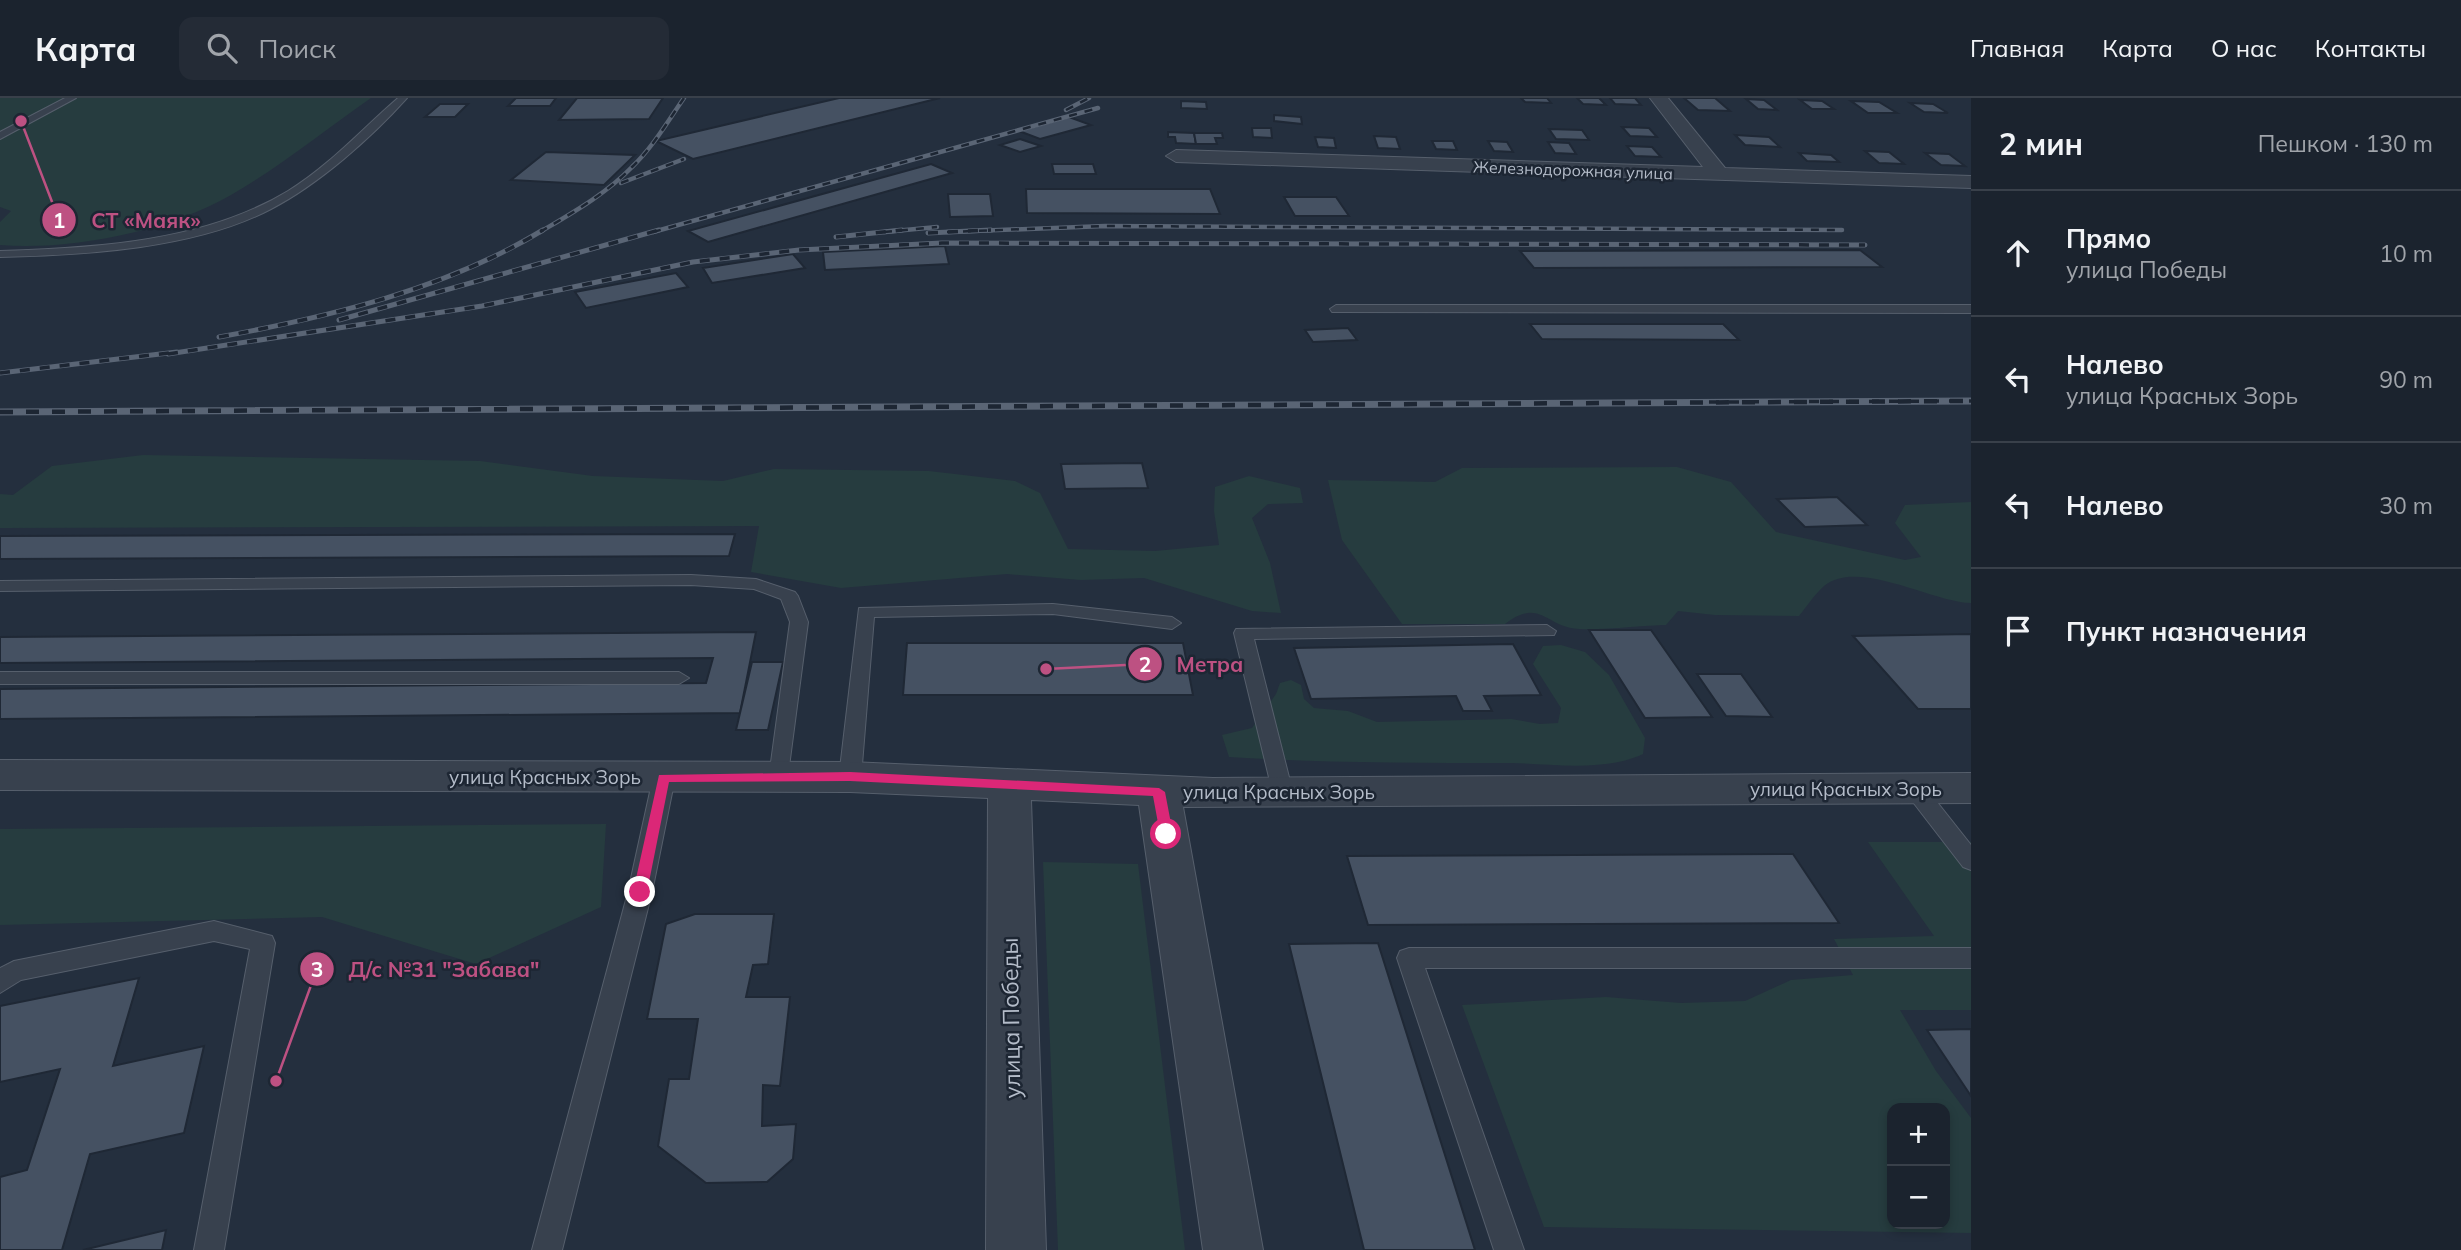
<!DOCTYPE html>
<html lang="ru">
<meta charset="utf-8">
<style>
body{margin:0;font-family:Mulish,sans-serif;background:#242b36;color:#f1f3f6}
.controls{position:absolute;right:21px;bottom:21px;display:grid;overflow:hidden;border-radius:14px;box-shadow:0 4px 10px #0003}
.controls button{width:63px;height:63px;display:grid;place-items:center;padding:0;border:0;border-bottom:2px solid #39404a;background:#1b232e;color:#f1f3f6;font:35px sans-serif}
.stop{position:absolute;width:21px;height:21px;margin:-16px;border:5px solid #db2777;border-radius:50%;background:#fff}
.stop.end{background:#db2777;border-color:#fff;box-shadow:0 2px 7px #0008}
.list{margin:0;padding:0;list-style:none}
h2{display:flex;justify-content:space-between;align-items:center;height:91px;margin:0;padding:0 28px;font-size:30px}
h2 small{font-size:23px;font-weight:400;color:#a0a4aa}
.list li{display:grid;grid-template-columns:46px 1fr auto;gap:21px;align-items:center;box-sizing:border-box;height:126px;padding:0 28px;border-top:2px solid #39404a}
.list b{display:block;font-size:26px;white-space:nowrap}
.list p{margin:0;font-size:23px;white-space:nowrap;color:#a0a4aa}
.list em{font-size:23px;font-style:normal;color:#a0a4aa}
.icon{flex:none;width:38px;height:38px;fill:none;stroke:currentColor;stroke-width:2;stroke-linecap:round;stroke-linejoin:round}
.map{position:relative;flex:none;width:1971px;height:1152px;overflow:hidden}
header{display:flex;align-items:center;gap:42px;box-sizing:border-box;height:98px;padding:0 35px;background:#1b232e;border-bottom:2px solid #39404a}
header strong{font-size:33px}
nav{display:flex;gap:38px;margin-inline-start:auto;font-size:24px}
.search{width:490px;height:63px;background:#242b36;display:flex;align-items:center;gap:18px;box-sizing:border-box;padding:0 24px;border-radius:14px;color:#a0a4aa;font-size:26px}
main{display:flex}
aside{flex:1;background:#1b232e}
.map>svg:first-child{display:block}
.green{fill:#263c3f;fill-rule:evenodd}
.building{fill:#455162;stroke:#1f2835;stroke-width:2}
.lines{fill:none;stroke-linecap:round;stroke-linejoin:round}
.service-casing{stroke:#565f6c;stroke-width:2}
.minor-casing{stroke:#565f6c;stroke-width:2}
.tertiary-casing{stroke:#565f6c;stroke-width:2}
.service{fill:#38414e;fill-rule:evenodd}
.minor{fill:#38414e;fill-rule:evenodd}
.tertiary{fill:#38414e;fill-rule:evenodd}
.rail-far2-casing{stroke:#5a6575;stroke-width:4.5}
.rail-far1-casing{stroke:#5a6575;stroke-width:5}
.rail-casing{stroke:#5a6575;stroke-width:7}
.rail-far2{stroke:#1d2633;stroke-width:2.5;stroke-dasharray:8;stroke-linecap:butt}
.rail-far1{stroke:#1d2633;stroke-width:3.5;stroke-dasharray:10;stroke-linecap:butt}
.rail{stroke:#1d2633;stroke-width:4.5;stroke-dasharray:13;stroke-linecap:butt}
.route{fill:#db2777}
.labels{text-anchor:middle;stroke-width:5;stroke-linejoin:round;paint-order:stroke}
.far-street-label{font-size:16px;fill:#b4bcc9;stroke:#1d2633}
.street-label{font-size:19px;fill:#b4bcc9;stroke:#1d2633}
.near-street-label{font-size:23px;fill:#b4bcc9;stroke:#1d2633}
.leader{fill:none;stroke:#bd5182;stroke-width:2.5}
.callout-dot{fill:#bd5182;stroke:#1d2633;stroke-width:2.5}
.mark-label{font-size:21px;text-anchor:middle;font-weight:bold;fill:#fff}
.callout-label{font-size:21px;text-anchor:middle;font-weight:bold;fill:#bd5182;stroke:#1d2633;stroke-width:5;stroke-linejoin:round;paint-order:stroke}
</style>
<header>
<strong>Карта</strong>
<div class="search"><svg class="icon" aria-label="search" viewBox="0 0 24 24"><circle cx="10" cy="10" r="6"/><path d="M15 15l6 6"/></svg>Поиск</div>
<nav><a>Главная</a><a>Карта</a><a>О нас</a><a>Контакты</a></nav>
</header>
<main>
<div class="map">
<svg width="1971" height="1152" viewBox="0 0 1971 1152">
<rect width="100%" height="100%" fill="#242f3e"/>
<g class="green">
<path d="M0 0H371C325 32 280 69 231 97 169 133 71 153 0 147V124L11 113 0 109Z"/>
<path d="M143 357 480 363 593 378 723 383 774 371 929 373 1015 383 1040 395 1068 451 1155 453 1219 447 1214 413 1215 389 1249 378 1300 390 1303 405 1268 406 1252 420 1270 465 1281 515 1252 513 1144 480 1081 482 1007 476 841 490 751 474 759 428 0 430V396L13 397 52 368Z"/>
<path d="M1677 369 1731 384 1776 434 1905 462 1921 459 1895 425 1905 407 1971 404V505C1932 504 1857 460 1824 488 1815 496 1807 508 1799 518L1715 517 1678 513 1666 527C1643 527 1592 534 1571 530 1545 525 1537 501 1505 526H1402L1342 442 1328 382 1435 384 1462 370Z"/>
<path d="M1561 547 1585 554 1609 577 1645 640 1643 656C1605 674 1552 666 1511 665 1417 665 1323 665 1229 659L1222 637 1252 630 1276 596 1280 585 1291 582 1301 587 1304 601 1314 610 1348 613 1377 624 1511 621 1540 626 1558 625 1561 610 1533 566 1543 548Z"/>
<path d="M606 726 601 809 476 866 322 819 0 827V731Z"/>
<path d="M1868 744H1971V912H1900L1936 973 1971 1020V1135L1544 1129 1462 907 1606 899 1681 905 1745 903 1791 882 1853 877 1834 841 1934 838ZM1892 1010H1945V1126H1892Z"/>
<path d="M1043 764 1138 766 1185 1152H1058Z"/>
</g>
<g class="building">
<path d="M516 0H556L550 8H508Z"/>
<path d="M577 0H663L649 21 559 22Z"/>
<path d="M839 0H940L693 61 656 43Z"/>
<path d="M1521 0H1547L1551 5 1525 4Z"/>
<path d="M1577 0H1599L1606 7 1583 6Z"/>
<path d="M1610 0H1635L1641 7 1615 6Z"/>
<path d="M1684 0H1715L1730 13 1698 12Z"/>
<path d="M1746 1 1764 2 1777 12 1758 11Z"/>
<path d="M1800 2 1822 3 1834 11H1812Z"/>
<path d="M1181 3 1206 4 1207 11 1181 10Z"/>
<path d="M1851 3 1879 4 1897 15H1868Z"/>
<path d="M1910 5 1933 6 1948 15 1924 14Z"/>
<path d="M440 6H468L455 19H425Z"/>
<path d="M1274 17 1301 19 1302 26 1274 23Z"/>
<path d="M1069 19 1091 27 1040 41 1019 33Z"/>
<path d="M1622 29 1649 30 1657 39 1630 38Z"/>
<path d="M1252 30H1271L1272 40 1253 39Z"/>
<path d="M1549 31 1582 32 1589 42 1556 41Z"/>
<path d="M1168 34 1194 35 1196 46 1176 45 1175 39H1168Z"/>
<path d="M1194 35H1222L1223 40H1215L1217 46H1196Z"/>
<path d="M1735 37 1769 39 1780 49 1745 47Z"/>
<path d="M1374 38 1396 39 1400 51 1378 50Z"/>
<path d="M1315 39 1334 40 1336 50 1318 49Z"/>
<path d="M1020 41 1041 48 1020 54 1000 47Z"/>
<path d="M1432 43H1453L1457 52 1436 51Z"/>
<path d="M1488 43 1507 44 1513 54 1494 53Z"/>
<path d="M1548 44 1569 45 1576 56 1555 55Z"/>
<path d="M1627 48 1652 49 1661 59 1635 58Z"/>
<path d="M1865 53 1889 54 1904 66 1879 65Z"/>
<path d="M546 54 635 57 604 87 511 82Z"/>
<path d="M1799 55 1831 57 1839 64 1807 63Z"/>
<path d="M1925 55 1949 56 1965 68 1941 67Z"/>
<path d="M931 66 952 75 708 144 688 133Z"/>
<path d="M1052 66H1093L1096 76H1054Z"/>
<path d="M1026 91H1210L1220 116 1027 115Z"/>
<path d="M948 96H990L993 118 950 119Z"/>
<path d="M1284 99H1336L1349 118H1295Z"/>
<path d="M945 148 949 166 825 172 823 154Z"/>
<path d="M1860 152 1882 169 1534 170 1520 153Z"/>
<path d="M793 156 805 170 712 185 703 170Z"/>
<path d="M676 175 688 189 586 210 575 194Z"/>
<path d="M1530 226H1723L1739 242 1542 241Z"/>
<path d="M1348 230 1357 242 1313 244 1305 232Z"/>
<path d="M1142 365 1148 390 1065 391 1061 366Z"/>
<path d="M1837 399 1867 427 1805 429 1777 401Z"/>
<path d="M735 436 729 458 0 461V438Z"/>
<path d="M1589 532H1651L1712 619 1645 620Z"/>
<path d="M756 534 740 615 0 621V591L706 585 713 560 0 565V539Z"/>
<path d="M1971 536V611H1918L1853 538Z"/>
<path d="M907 545H1183L1193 597H903Z"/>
<path d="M1513 546 1541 597 1484 598 1492 613H1463L1456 598 1311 601 1294 550Z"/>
<path d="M752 564H783L768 632H736Z"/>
<path d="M1697 576H1741L1772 619 1726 618Z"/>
<path d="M1793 756 1839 825 1368 827 1347 758Z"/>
<path d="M695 816H774L768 866 753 867 746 899H790L780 988 763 987 762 1028 796 1026 793 1061 767 1084 706 1085 658 1048 669 981H689L698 921H647L666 826Z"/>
<path d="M1378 845 1475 1152H1364L1289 846Z"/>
<path d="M139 880 113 968 204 948 184 1035 90 1056 62 1152H0V1079L27 1072 60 971 0 984V908Z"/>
<path d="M1971 931V998L1927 932Z"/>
<path d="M166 1132 162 1152H83Z"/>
</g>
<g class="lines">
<g class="service-casing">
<g id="service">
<path d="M65 0H76L0 41V34Z"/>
<path d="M398 0H407C371 40 319 86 271 111 195 151 85 157 0 159V153C96 150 204 144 288 93 329 68 362 31 398 0Z"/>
<path d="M1336 207H1971V215L1332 214 1330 211Z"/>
<path d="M691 477 756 481 795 494 798 498 808 524 787 684H773L769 679 790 524 781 501 754 491 691 487 0 493V483Z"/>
<path d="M1053 506 1172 519 1181 525 1172 531 1053 516 874 519 861 679 857 684H843L839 679 859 510Z"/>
<path d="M1547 527 1556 533 1554 537 1254 541 1293 695 1290 700H1274L1234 535 1236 531Z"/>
<path d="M0 574H679L689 580 679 586H0Z"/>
<path d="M664 673 671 675 675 680 652 794 562 1152H532L628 794 653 680 657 675Z"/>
<path d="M1914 682 1922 685 1971 747V772L1963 769 1906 695 1903 690 1906 685Z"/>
<path d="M214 823 272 838 275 845 224 1152H194L250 851 214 843 21 882 0 895V870L14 863Z"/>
<path d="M1409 850H1971V870H1425L1524 1152H1494L1397 860 1400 853Z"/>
</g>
</g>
<g class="minor-casing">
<path id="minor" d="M1650 0H1668L1725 70 1971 78V90L1176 64 1166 58 1176 52 1703 69Z"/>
</g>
<g class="tertiary-casing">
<path id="tertiary" d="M0 662 850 664 1213 680 1971 675V705L1183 709 1263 1152H1203L1139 707 1031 702 1046 1152H986L988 700 850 694 0 692Z"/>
</g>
<use href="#service" class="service"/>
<use href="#minor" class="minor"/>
<use href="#tertiary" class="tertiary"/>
<g class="rail-far2-casing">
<g id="rail-far2">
<path d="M1066 12 1089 0"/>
<path d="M621 85 684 61"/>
<path d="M540 134C572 115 606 96 632 69 653 49 668 23 684 0"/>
<path d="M653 134 1098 10"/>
<path d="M884 134 937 129"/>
<path d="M947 134 1105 128 1842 132"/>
</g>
</g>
<g class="rail-far1-casing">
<g id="rail-far1">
<path d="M928 135 991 132"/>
<path d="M836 139 902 132"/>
<path d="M339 222 659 132"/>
<path d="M219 239C329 219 446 191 543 132"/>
<path d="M168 256 482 208 693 164 799 152 942 145 1865 147"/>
<path d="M0 275 177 254"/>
<path d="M1709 304 1971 303"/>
</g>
</g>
<g class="rail-casing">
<path id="rail" d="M0 314 1971 303"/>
</g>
<use href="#rail-far2" class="rail-far2"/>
<use href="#rail-far1" class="rail-far1"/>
<use href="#rail" class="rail"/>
</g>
<path class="route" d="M850 674 1159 690 1165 694 1173 736 1166 740 1160 736 1153 698 850 683 669 684 647 794 640 799 635 797 633 794 659 677Z"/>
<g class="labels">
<g class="far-street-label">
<text transform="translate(1573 72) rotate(2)" y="6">Железнодорожная улица</text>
</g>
<g class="street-label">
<text x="545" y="686">улица Красных Зорь</text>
<text x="1846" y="698">улица Красных Зорь</text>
<text x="1279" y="701">улица Красных Зорь</text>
</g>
<g class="near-street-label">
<text transform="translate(1011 920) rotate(-91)" y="8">улица Победы</text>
</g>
</g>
<path class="leader" d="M21 23L59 122M1046 571L1145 566M276 983L317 871"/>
<g class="callout-dot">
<circle cx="21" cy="23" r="7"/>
<circle cx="1046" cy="571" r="7"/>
<circle cx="276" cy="983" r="7"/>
<circle cx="59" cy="122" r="18"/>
<circle cx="1145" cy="566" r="18"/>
<circle cx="317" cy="871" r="18"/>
</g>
<g class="mark-label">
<text x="59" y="130">1</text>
<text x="1145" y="574">2</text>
<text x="317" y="879">3</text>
</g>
<g class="callout-label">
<text x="146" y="130">СТ «Маяк»</text>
<text x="1210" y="574">Метра</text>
<text x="444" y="879">Д/с №31 "Забава"</text>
</g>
</svg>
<div class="controls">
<button>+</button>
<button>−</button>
</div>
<div class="stop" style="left:1166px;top:736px"></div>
<div class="stop end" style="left:640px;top:794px"></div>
</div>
<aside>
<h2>2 мин<small>Пешком · 130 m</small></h2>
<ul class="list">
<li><svg class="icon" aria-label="ahead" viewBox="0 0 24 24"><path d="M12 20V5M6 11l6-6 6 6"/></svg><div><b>Прямо</b><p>улица Победы</p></div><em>10 m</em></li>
<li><svg class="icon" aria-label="left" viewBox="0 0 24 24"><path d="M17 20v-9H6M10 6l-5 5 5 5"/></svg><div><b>Налево</b><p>улица Красных Зорь</p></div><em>90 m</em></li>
<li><svg class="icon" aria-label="left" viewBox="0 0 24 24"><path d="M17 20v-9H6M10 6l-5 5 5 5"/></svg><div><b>Налево</b></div><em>30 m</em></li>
<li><svg class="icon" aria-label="arrive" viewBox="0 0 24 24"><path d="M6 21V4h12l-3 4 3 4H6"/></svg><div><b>Пункт назначения</b></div></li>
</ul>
</aside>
</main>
